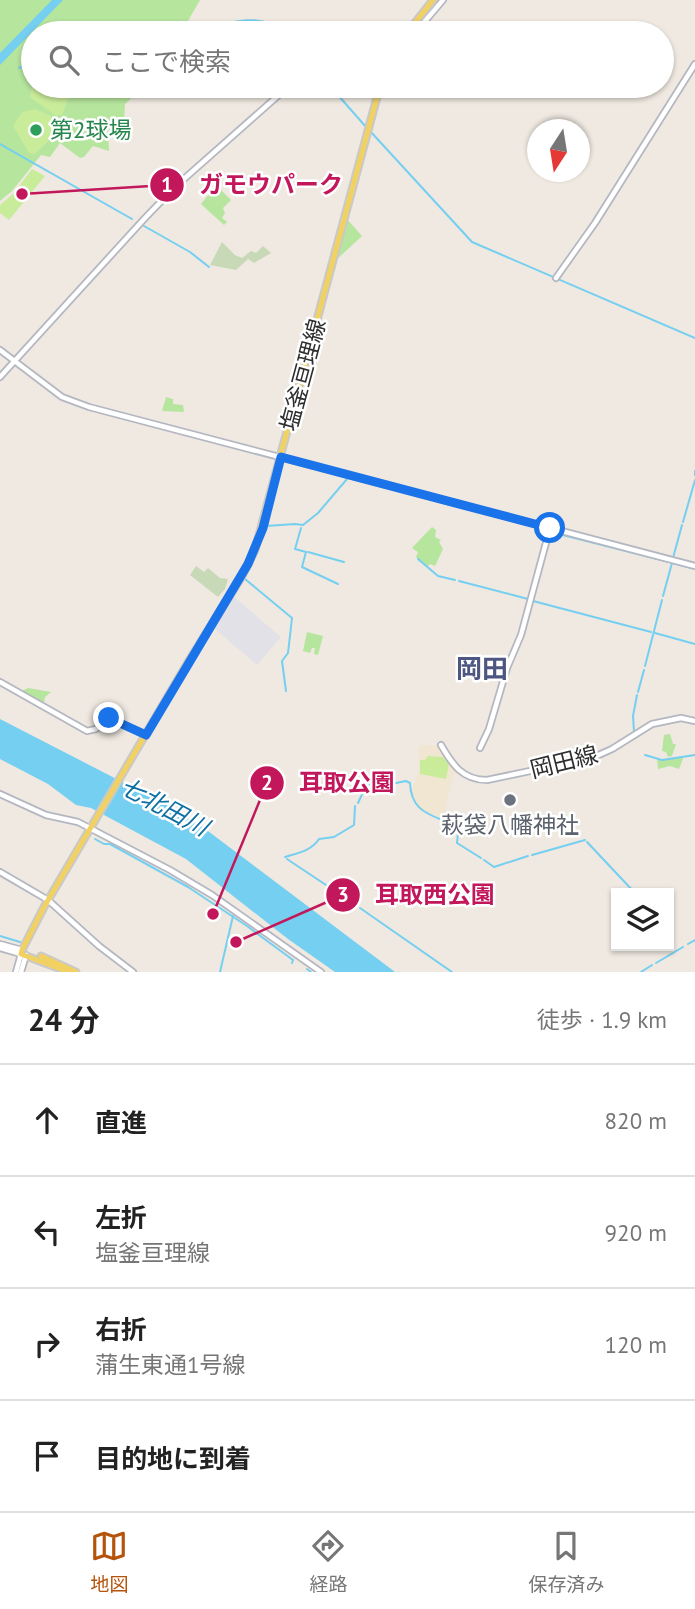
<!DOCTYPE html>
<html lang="ja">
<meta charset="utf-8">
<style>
body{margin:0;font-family:"PT Sans","Noto Sans JP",sans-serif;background:#f6f6f6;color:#222}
.controls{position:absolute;right:21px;bottom:21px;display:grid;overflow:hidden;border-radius:0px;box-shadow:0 2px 5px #0004}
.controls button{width:63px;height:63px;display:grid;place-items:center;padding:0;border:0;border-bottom:2px solid #e0e0e0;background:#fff;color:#222;font:35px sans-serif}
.compass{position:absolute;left:527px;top:119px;width:63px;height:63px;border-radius:50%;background:#fff;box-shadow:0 2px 5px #0004;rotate:192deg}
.stop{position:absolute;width:21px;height:21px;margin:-16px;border:5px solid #1a73e8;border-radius:50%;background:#fff}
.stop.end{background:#1a73e8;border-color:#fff;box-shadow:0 2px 7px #0008}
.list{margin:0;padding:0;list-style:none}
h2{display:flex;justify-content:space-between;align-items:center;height:91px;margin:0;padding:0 28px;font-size:30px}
h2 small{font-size:23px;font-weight:400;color:#767676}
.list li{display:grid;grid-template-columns:46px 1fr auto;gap:21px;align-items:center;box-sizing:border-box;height:112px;padding:0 28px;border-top:2px solid #e0e0e0}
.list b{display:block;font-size:26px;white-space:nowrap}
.list p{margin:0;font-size:23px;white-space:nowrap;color:#767676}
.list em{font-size:23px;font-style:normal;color:#767676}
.icon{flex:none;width:38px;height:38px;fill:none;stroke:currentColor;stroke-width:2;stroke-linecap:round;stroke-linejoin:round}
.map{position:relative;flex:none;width:695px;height:972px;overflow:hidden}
.search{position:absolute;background:#fff;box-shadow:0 2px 5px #0004;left:21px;right:21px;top:21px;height:77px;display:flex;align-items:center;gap:18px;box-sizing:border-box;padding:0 24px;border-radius:38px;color:#767676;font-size:26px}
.sheet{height:539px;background:#fff}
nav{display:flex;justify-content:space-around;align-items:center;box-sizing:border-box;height:98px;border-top:2px solid #e0e0e0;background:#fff;font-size:19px;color:#767676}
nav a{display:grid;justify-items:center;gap:4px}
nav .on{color:#b45309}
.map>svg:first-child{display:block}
.industrial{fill:#e3e1e8}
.education{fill:#f0e6d1}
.green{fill:#b6e59e}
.cemetery{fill:#c8d9b8}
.pitch{fill:#c9ec9a}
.water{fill:#75cff0}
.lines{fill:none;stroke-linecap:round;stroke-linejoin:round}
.stream{stroke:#75cff0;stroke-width:2}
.secondary-casing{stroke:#b4b7c1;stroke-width:8}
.primary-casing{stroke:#c9c9c9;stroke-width:9}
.secondary{stroke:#fff;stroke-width:4.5}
.primary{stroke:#f2d163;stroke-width:5}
.route{stroke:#1a73e8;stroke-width:9}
.leisure-dot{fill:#2e9e5b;stroke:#fff;stroke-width:2.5}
.worship-dot{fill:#6b7280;stroke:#fff;stroke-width:2.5}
.labels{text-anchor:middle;stroke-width:5;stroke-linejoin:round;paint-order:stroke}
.leisure-label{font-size:23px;fill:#27864d;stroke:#fff;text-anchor:start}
.street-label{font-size:23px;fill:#2e2e2e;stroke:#fff}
.worship-label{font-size:23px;fill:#5b616d;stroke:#fff}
.water-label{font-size:24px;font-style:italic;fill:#0d6fa3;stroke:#fff}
.quarter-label{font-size:26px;font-weight:bold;fill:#4d5680;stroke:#fff}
.leader{fill:none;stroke:#c2185b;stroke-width:2.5}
.callout-dot{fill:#c2185b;stroke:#fff;stroke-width:2.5}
.mark-label{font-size:21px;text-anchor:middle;font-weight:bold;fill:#fff}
.callout-label{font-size:24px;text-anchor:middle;font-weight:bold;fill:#c2185b;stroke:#fff;stroke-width:5;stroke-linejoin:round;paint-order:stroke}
</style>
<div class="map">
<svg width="695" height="972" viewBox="0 0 695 972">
<rect width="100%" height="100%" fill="#efe9e1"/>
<path class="industrial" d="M233 596 281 637 257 665 214 628Z"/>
<path class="education" d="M419 745 439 746 458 773 453 775 443 819 421 810 416 804 411 793 419 771Z"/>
<g class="green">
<path d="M0 0H200L181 33H33V86H145L125 104 124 119 108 131 109 151 93 146 84 157 80 158 60 143 50 157 41 155 12 191 0 201Z"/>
<path d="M220 189 231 200 223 208 225 213 222 218 227 222 224 225 201 204 209 194 212 196Z"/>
<path d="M346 218 362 236 336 260Z"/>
<path d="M166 397 173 399V404L183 405 184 412 162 411Z"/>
<path d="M432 527 436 530 435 537 441 540 439 542 443 549 435 566 430 564 427 567 416 557 418 552 412 548Z"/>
<path d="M307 632 323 636 318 655 314 654 315 648H312L310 653 303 651Z"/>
<path d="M28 688 51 692 45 697 44 703 22 691Z"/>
<path d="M670 734 673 744H676L672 756 668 757 666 752 662 751 664 735Z"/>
<path d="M684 756 679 769 670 766 658 769 657 758 662 760Z"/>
</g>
<g class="cemetery">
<path d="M222 242 235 255 242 258 251 251 256 253 263 246 271 253 254 263 248 259 236 270 210 265Z"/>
<path d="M196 566 204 572 208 568 220 578 228 579 225 589 218 597 190 575Z"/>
</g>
<g class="pitch">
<path d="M33 82V86H73L62 115 56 116 30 97Z"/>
<path d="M36 109 51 116 57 132 35 154 29 153 13 126 22 112Z"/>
<path d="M32 169 45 176 9 220 0 213V205L13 194Z"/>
<path d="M428 756 443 757 449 764 446 779 420 774V760H425Z"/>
</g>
<g class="water">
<path d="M52 0H63L0 65V53Z"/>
<path d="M0 719 167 805 204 828 395 972H335L288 939 186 859 91 808 76 805 48 784 0 759Z"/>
</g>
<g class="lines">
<g class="stream">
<path d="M209 33C229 19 265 13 283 33"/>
<path d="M19 68 33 61"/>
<path d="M330 86 366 127"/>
<path d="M370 131 472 242 695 338"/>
<path d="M0 144 132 219"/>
<path d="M144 226 190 252 209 267"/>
<path d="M695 471V475"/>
<path d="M504 519 546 530"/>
<path d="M683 522 695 480"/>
<path d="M266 526 295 524 303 525 318 513 347 479"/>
<path d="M301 528 295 549 306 552 302 567 338 584"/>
<path d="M551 532 669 562"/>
<path d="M308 552 344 562"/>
<path d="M673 558 682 525"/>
<path d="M418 559 438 576 455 580"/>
<path d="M672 563 695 569"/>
<path d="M245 579 292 618 288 653 282 661 286 691"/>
<path d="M459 581 528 599"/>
<path d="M663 596 672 563"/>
<path d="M533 601 651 632"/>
<path d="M655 633 695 644"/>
<path d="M645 666 662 600"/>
<path d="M638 692 644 670"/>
<path d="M634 732 633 716 637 695"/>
<path d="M645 755 662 760 695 755"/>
<path d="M358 803 365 788 375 779H381L386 785 406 781 410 783C411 806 422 812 442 820"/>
<path d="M444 820 455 825 458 833 457 843 481 858"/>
<path d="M95 839 104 844H110L188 887 247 926 293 960 292 963"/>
<path d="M587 842 635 893"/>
<path d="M532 855 585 840"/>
<path d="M285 857C298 853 311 851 319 839L334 837 354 825 355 806"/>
<path d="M287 859 356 905"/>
<path d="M484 860 494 867 528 856"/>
<path d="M360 908 452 972"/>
<path d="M0 936 20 942"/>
<path d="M688 944 695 940"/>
<path d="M656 963 683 947"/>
<path d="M307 969 311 972"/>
<path d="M220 972 233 916"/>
<path d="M641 972 652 965"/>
</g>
<g class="secondary-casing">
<g id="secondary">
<path d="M374 33 388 30 404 33"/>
<path d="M415 33 443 0"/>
<path d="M383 86H392"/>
<path d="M556 278 595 223 695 64"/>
<path d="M0 350 62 397 89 407 695 566"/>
<path d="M0 377 145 218 176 186 289 86"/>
<path d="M0 682 87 731 96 729 109 718 146 735"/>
<path d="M441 745C452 764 462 780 487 780L592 758 612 749 652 724 681 718 695 721"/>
<path d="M480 748 489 729 507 668 521 635 550 528"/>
<path d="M0 794 46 815 78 822 170 870 212 895 321 972"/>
<path d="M0 872 48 900 99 946 133 972"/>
<path d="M0 944 22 950"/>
<path d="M0 948 21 954 16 972"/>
<path d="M21 972 26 955"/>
</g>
</g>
<g class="primary-casing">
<g id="primary">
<path d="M407 33 433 0"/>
<path d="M41 956 76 972"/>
<path d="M69 972 21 954 22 950 44 907 187 664 242 576 255 550 380 86"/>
</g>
</g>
<use href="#secondary" class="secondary"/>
<use href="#primary" class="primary"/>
</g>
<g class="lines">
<path class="route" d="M109 718 146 735 248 564 263 528 281 457 550 528"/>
</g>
<circle class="leisure-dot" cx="36" cy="130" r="7"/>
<circle class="worship-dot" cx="510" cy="800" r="7"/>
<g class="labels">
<g class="leisure-label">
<text x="50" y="138">第2球場</text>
</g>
<g class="street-label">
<text transform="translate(303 375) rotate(-75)" y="8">塩釜亘理線</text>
<text transform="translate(564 762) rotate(-14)" y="8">岡田線</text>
</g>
<g class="worship-label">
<text x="510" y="833">萩袋八幡神社</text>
</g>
<g class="water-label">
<text transform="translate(164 807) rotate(28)" y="8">七北田川</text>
</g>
<g class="quarter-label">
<text x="482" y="678">岡田</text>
</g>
</g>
<path class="leader" d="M22 194L167 185M213 914L267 783M236 942L343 895"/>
<g class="callout-dot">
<circle cx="22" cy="194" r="7"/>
<circle cx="213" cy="914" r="7"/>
<circle cx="236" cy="942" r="7"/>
<circle cx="167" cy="185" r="18"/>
<circle cx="267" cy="783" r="18"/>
<circle cx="343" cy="895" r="18"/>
</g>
<g class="mark-label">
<text x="167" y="192">1</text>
<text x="267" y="790">2</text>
<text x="343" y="902">3</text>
</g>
<g class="callout-label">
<text x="271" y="193">ガモウパーク</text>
<text x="347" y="791">耳取公園</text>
<text x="435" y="903">耳取西公園</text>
</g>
</svg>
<div class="controls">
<button><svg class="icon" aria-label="layers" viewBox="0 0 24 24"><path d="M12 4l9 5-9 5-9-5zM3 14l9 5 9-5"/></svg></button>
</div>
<svg class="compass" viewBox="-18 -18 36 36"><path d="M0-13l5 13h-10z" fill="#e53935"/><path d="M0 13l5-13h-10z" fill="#767676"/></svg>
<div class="stop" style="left:550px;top:528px"></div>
<div class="stop end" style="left:109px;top:718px"></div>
<div class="search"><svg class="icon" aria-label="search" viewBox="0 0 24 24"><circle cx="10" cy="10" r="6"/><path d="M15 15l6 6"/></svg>ここで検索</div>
</div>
<section class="sheet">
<h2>24 分<small>徒歩 · 1.9 km</small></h2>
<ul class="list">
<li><svg class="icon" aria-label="ahead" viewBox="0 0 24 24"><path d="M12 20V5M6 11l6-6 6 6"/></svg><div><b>直進</b></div><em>820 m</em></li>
<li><svg class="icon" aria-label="left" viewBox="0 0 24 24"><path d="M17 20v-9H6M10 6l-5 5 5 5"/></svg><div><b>左折</b><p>塩釜亘理線</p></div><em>920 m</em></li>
<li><svg class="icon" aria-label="right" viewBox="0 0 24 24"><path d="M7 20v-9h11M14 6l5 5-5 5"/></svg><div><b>右折</b><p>蒲生東通1号線</p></div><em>120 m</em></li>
<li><svg class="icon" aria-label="arrive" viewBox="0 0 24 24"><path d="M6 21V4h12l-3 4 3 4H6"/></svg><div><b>目的地に到着</b></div></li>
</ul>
</section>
<nav>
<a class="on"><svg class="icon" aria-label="map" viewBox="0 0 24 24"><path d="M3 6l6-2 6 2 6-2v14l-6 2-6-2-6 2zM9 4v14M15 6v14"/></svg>地図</a>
<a><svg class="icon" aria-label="directions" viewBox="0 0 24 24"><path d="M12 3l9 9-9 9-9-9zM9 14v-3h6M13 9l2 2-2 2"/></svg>経路</a>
<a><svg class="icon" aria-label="saved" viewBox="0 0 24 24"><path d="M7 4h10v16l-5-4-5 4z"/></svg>保存済み</a>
</nav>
